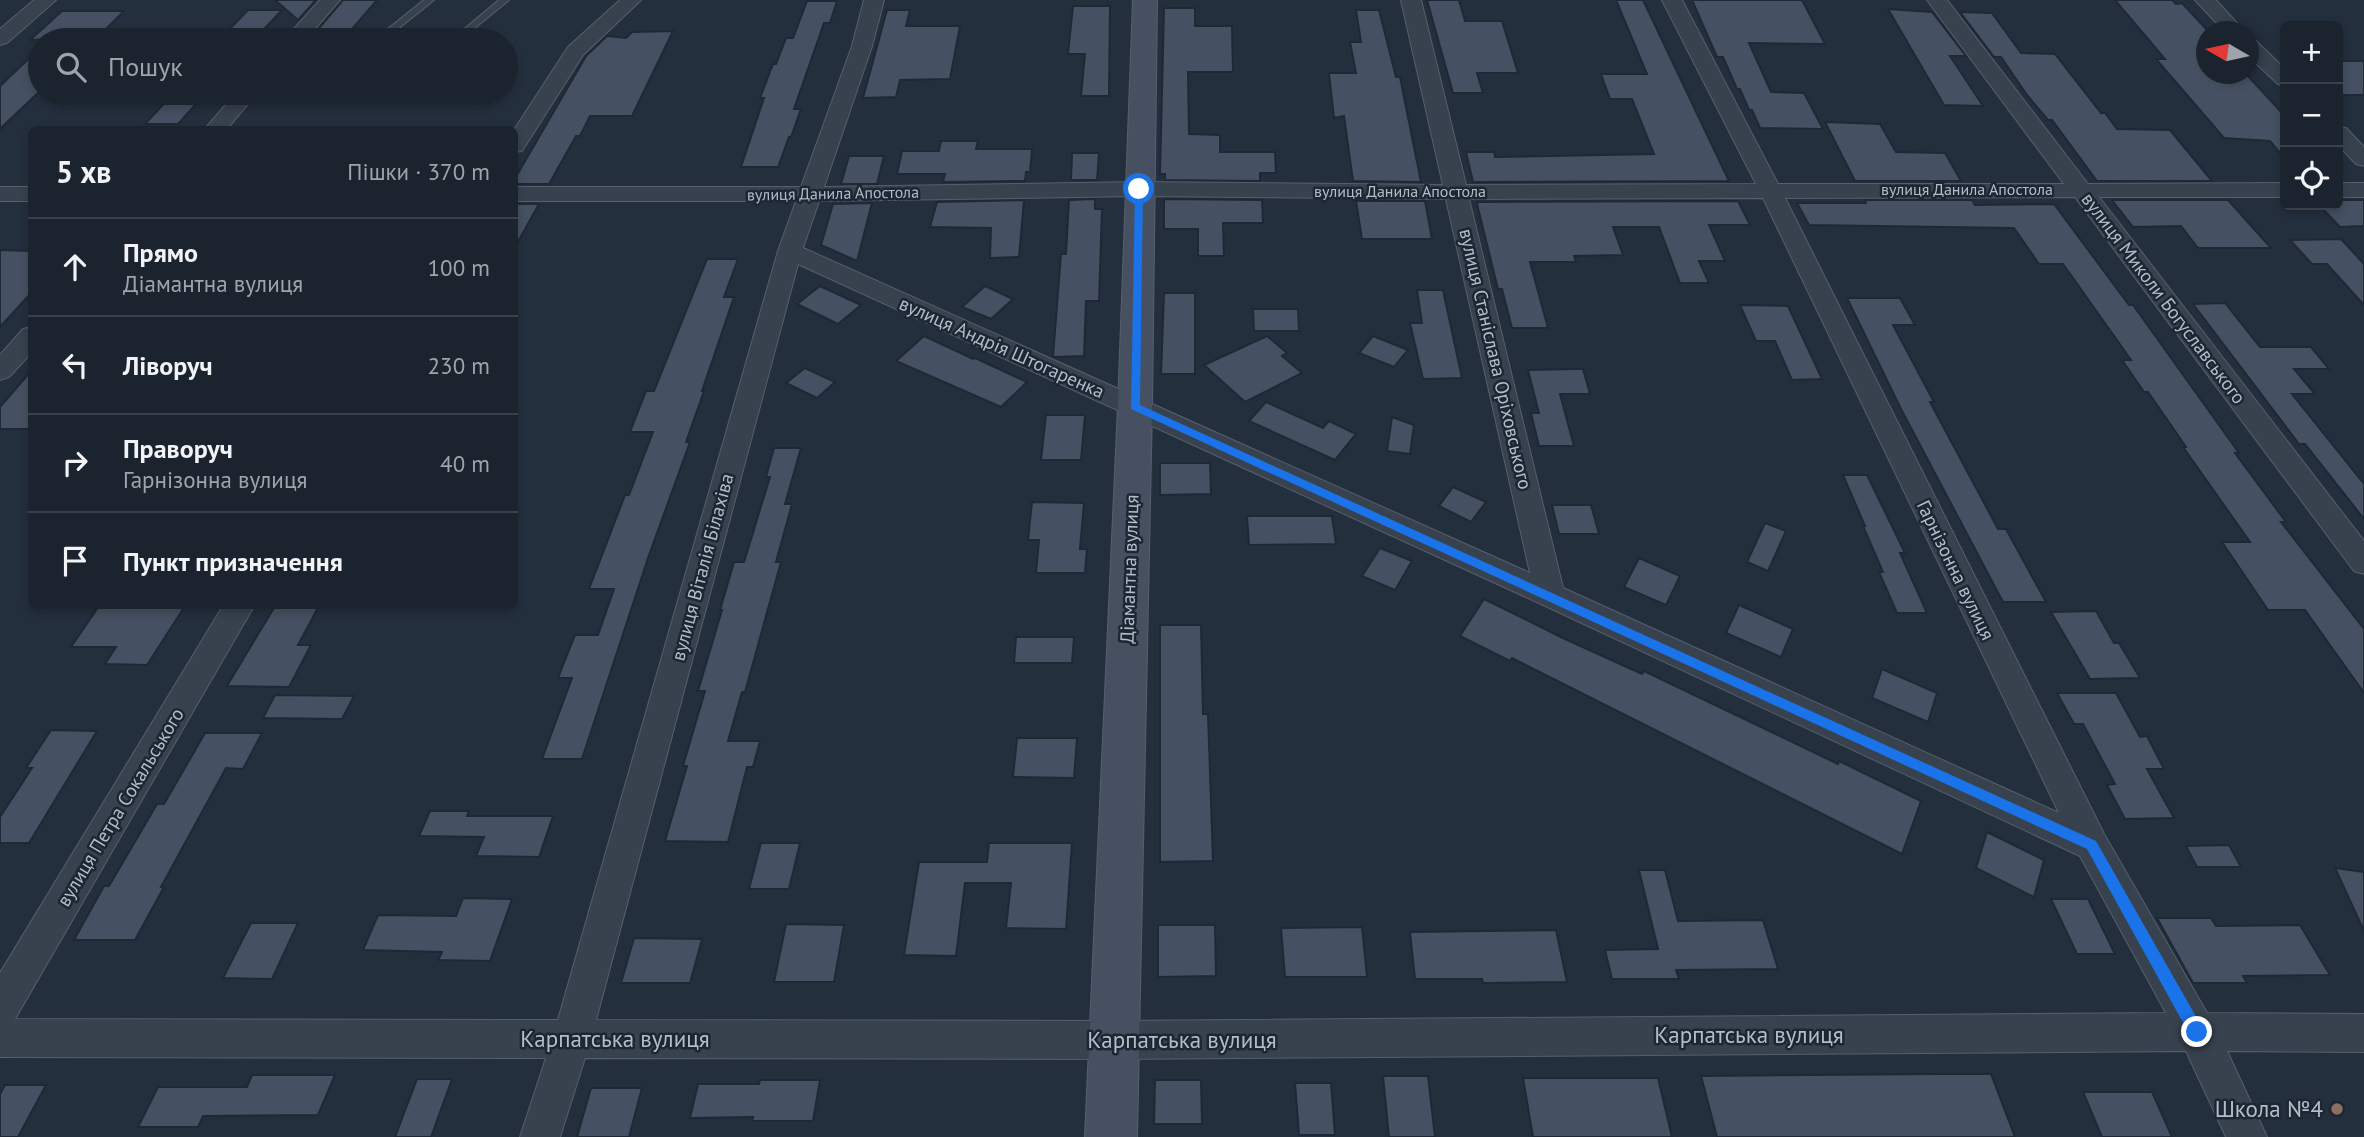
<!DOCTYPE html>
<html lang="uk">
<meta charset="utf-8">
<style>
body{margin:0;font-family:"PT Sans",sans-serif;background:#242b36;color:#f1f3f6}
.controls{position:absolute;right:21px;top:21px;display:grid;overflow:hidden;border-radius:10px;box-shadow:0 4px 10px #0003}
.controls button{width:63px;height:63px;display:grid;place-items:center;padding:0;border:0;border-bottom:2px solid #39404a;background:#1b232e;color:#f1f3f6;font:35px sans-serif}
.compass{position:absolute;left:2196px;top:21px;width:63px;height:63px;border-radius:50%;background:#1b232e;box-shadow:0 4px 10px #0003;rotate:279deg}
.stop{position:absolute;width:21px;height:21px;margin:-16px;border:5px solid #1a73e8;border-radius:50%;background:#fff}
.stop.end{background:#1a73e8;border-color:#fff;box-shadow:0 2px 7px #0008}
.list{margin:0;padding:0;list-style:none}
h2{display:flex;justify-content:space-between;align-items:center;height:91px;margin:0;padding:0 28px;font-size:30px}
h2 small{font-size:23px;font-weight:400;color:#a0a4aa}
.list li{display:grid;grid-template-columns:46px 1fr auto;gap:21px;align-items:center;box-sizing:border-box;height:98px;padding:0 28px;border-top:2px solid #39404a}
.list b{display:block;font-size:26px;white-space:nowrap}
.list p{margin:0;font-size:23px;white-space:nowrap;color:#a0a4aa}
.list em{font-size:23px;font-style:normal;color:#a0a4aa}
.icon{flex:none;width:38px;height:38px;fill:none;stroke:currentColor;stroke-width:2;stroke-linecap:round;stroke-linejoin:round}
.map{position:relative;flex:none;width:2364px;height:1137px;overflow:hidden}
.search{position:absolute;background:#1b232e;box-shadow:0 4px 10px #0003;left:28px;top:28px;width:490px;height:77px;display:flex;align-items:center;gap:18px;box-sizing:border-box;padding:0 24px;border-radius:38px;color:#a0a4aa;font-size:26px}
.panel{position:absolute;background:#1b232e;box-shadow:0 4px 10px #0003;left:28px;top:126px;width:490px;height:483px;border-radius:10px}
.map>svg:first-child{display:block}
.building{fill:#455162;stroke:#1f2835;stroke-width:2}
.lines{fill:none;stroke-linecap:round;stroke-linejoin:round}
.lane-casing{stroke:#565f6c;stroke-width:2}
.street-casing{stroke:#565f6c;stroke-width:2}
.secondary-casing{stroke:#565f6c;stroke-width:2}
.lane{fill:#38414e;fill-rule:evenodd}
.street{fill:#38414e;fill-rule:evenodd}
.secondary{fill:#465061;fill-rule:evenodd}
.route{fill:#1a73e8}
.education-dot{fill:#8d6e63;stroke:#1d2633;stroke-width:2.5}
.labels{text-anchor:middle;stroke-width:5;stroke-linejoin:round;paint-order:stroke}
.far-street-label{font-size:16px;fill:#b4bcc9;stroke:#1d2633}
.street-label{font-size:19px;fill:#b4bcc9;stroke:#1d2633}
.near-street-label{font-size:23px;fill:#b4bcc9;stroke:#1d2633}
.near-poi-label{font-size:23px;fill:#b4bcc9;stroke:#1d2633;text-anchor:end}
</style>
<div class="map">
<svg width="2364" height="1137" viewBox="0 0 2364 1137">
<rect width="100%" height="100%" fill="#242f3e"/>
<g class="building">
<path d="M275 0H316L298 20Z"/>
<path d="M343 0H377L346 36H316L314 34Z"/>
<path d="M1427 0H1459L1465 21H1502L1518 73H1477L1483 93H1453Z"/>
<path d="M1616 0H1643L1729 181 1473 182 1466 152H1494L1495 157 1654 154 1632 99H1610L1601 74H1647Z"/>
<path d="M1692 0H1802L1825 44 1749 43 1771 92 1804 93 1823 129 1760 128 1752 110H1749L1740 89H1737L1723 57H1717Z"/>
<path d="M2115 0H2172L2176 4 2182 3 2207 30V74H2246L2285 116V159L2270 141 2224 138 2156 59H2165Z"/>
<path d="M807 1H837L830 23H824L794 109H801L791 137H789L778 167H741L764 98H760L773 64H776L786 38H793Z"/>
<path d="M1073 6H1110L1109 96H1081L1085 54H1068Z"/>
<path d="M1164 8H1195V26H1232L1233 72H1188L1189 134 1220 135V152H1275L1276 173H1260V181L1165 180V174H1160Z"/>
<path d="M1888 9 1932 12 1966 56H1950L1983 106 1944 105Z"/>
<path d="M248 10H282L254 40H219Z"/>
<path d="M887 10H910L906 26H960L950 79 900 80 896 97 863 98Z"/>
<path d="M1356 10H1379L1396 77H1400L1421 182 1353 181 1344 116 1334 118 1329 73H1356L1350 42H1361Z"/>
<path d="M62 11H124L99 36 30 40Z"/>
<path d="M1960 12 1992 13 2021 53 2055 54 2101 113H2105L2117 129 2170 130 2212 181H2097L2052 120H2048L2027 95 2001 57H1994Z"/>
<path d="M673 31 632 116H590L580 136H576L549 184H514V180L586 56 607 36 626 38 632 32Z"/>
<path d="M40 48V91L0 129V86Z"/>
<rect x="2338" y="61" width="26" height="34"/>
<path d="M174 93H206L178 124H145Z"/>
<path d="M1825 122 1880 124 1896 152 1945 153 1961 181H1855Z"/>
<path d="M941 141H978L976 149H1032L1030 172H1026L1025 181 943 182 945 174H897L902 151H939Z"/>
<path d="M1072 153H1099L1097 180H1071Z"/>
<path d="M849 156H884L877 184H841Z"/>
<path d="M1095 199V209H1102L1099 301H1086L1084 356 1053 357 1061 254H1066L1069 200Z"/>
<path d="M1164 199 1262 200 1263 223H1223L1224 256H1198V229H1164Z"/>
<path d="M1024 200 1019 257 990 258 991 228 930 227 937 202Z"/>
<path d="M1865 200H1972L1975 205 2054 204 2129 305H2133L2156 337 2239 453H2235L2286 522H2281L2364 629V693L2305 610H2268L2222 542H2250L2183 447H2186L2148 392H2144L2122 360H2131L2063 264H2039L2014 228 1809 225 1797 203H1866Z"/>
<path d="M2112 200H2228L2271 248H2198L2181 226 2133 227Z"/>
<path d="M2338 200H2364V226L2340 227 2319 205H2338Z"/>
<path d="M1356 201H1425L1432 239H1362Z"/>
<path d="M1738 201 1750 225H1709L1725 261H1699L1709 283H1680L1659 227H1613L1623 255 1574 256 1576 262H1530L1548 328H1512L1502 289H1498L1477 204 1478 202Z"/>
<path d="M872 203 857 261 821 245 833 204Z"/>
<path d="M514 204H539L514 249Z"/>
<path d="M2341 239 2364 264V305L2327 264H2312L2290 240Z"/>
<path d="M0 250 32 251V292L0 327Z"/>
<path d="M707 259H738L724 297H734L702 391H704L686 442H690L648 558 582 759H542L572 678H558L575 635H598L614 589H589L625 495H629L653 432H630L646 391H654Z"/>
<path d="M820 286 861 305 838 324 797 304Z"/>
<path d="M985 286 1013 299 991 319 962 307Z"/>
<path d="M1417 290H1443L1462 378 1423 379 1410 323H1422Z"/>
<path d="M1164 293H1195V374H1161Z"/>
<path d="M1847 298H1900L1915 325H1893L1934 402H1930L1998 529H2006L2046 602H2003L1901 409Z"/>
<path d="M2225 303 2260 347H2311L2329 369H2294L2315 394H2292L2364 484V519L2305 444H2299L2193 304Z"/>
<path d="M1740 305 1788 306 1822 379 1792 380 1775 341H1756Z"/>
<path d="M1253 309H1298L1299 331H1254Z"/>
<path d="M924 336 973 359 975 358 1027 382 1001 407 896 361Z"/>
<path d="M1267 336 1287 353 1282 356 1302 373 1245 402 1204 365Z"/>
<path d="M1373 336 1408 350 1394 367 1359 353Z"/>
<path d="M805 368 835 382 817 398 786 383Z"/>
<path d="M1574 369H1583L1590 394H1560L1574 446H1539L1531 413H1539L1528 370Z"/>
<path d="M32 370V429H0V407Z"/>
<path d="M1266 402 1323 428 1329 421 1356 434 1335 460 1249 421Z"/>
<path d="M1046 415H1085L1081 460H1041Z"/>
<path d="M1392 417 1414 425 1410 454 1387 451Z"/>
<path d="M774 448H801L785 504H792L776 562H781L745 692H742L728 741H760L753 767H747L728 842 665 841 687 766H683L705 691H698L722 610H720L734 562H744L770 477H766Z"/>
<path d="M1160 463H1210L1211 494 1160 495Z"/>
<path d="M1843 475H1867L1905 553H1900L1927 613H1897L1879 572H1883L1863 526H1865Z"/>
<path d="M1453 487 1486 502 1471 522 1439 506Z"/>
<path d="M1032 502 1084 503 1080 549H1087L1085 573H1036L1039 540H1028Z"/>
<path d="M1552 505H1591L1599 534H1559Z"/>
<path d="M1247 516H1332L1336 544 1249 545Z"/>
<path d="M1765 523 1786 531 1768 571 1747 562Z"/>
<path d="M1380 548 1412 561 1395 590 1362 576Z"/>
<path d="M1639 558 1680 576 1666 605 1624 587Z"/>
<path d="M1484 599 1565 639 1642 674 1644 671 1838 764 1839 761 1921 801 1902 854 1512 658 1510 661 1460 636Z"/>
<path d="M1739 605 1793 629 1781 657 1726 633Z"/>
<path d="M99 606H185L147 665 105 664 116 647H71Z"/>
<path d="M275 606H319L298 645H311L289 687 227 686Z"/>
<path d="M2096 611 2114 643H2119L2140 678 2090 679 2051 612Z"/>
<path d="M1160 625H1201L1203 714H1208L1213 861 1160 862Z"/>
<path d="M1016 637H1074L1072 663H1014Z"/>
<path d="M1882 669 1937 693 1928 722 1872 698Z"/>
<path d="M2057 693H2116L2140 737 2147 736 2164 769H2147L2174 818 2125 819 2107 785 2115 784 2083 724H2074Z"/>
<path d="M275 695 354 696 342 719 263 718Z"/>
<path d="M51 730 97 731 29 843H0V817L32 768H26Z"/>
<path d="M205 733H262L243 769 226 768 161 887H164L135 940H74L104 886H109L157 804H164Z"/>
<path d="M1017 738H1077L1074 778 1013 777Z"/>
<path d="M430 811H469L467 816H553L539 857 476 856 484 837 419 836Z"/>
<path d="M1987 832 2044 860 2034 897 1976 868Z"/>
<path d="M761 843H800L789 889H749Z"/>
<path d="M989 843H1072L1066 929 1006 928 1011 883H965L956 956 904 955 919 862H987Z"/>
<path d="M2229 845 2241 867H2197L2186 846Z"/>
<path d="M2335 868 2364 872V931Z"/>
<path d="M1639 870H1665L1678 921 1763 920 1778 969 1676 970 1679 979H1612L1605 950 1658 949Z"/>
<path d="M463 898 512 899 490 961 438 960 442 952 363 950 378 915 456 916Z"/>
<path d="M2051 899H2088L2115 954H2077Z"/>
<path d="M2157 918H2211L2216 926 2300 925 2330 975 2243 976 2247 983H2193Z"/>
<path d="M251 923H298L272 979 223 978Z"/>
<path d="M786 924 844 925 834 982H774Z"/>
<path d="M1158 925H1215L1216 976 1158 977Z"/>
<path d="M1362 927 1367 977H1285L1281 928Z"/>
<path d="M1556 930 1567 982 1483 983 1482 979H1415L1410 932Z"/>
<path d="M634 938 702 939 690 983H621Z"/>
<path d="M1937 1074H1991L2015 1137H1717L1701 1076Z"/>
<path d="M252 1075H335L318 1115 203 1116 198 1127H138L158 1087H247Z"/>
<path d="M1383 1076H1428L1435 1137H1389Z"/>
<path d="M1523 1078H1658L1672 1137H1533Z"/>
<path d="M417 1079H452L431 1137H395Z"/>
<path d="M760 1080H820L813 1121H752L753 1117 690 1118 698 1084H759Z"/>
<path d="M1155 1080H1201L1202 1124H1154Z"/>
<path d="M1295 1083H1331L1335 1135H1299Z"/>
<path d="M5 1085H46L18 1137H0V1094Z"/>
<path d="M591 1088H642L629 1137H577Z"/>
<path d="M2083 1092H2152L2172 1137H2102Z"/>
</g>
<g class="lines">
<g class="lane-casing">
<g id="lane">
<path d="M424 0H434L384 40H374Z"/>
<path d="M499 0H509L460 40H451Z"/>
</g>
</g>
<g class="street-casing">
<g id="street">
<path d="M34 0H56L7 43 0 45V29Z"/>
<path d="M320 0H340L305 40H284Z"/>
<path d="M620 0H641L583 55 522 151 514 152V130L568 47Z"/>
<path d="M864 0H884L872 46 824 187 1139 182 1443 185 1401 0H1421L1466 185 1756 184 1662 0H1682L1778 184H2064L1927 0H1947L2088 184 2285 183V197H2099L2364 541V574L2354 571 2075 197 1785 198 2104 834 2207 1013 2364 1014V1052L2227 1051 2267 1137H2226L2186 1051 1113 1059 585 1058 560 1137H520L546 1058 0 1057V973L223 606H254L15 1019 558 1020 778 251 796 201H514V187H801L852 46ZM1139 196 1446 199 1530 573 803 248 819 201ZM1763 198 2059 813 1563 588 1469 199ZM798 264 1539 603 2080 856 2166 1013 1113 1021 596 1020Z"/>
<path d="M2195 0H2216L2245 32H2225Z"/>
<path d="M2248 38 2255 40 2285 69V86L2278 84 2248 56Z"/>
<path d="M236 93H257L226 130H204Z"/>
<path d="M2338 127 2346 128 2364 147V166L2356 164 2338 145Z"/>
<rect x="2338" y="183" width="26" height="14"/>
<rect x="0" y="187" width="32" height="14"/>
<path d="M32 327V352L9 377 0 380V355L23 329Z"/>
</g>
</g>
<g class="secondary-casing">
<path id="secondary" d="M1133 0H1157L1152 406 1137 1137H1085L1118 406Z"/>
</g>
<use href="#lane" class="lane"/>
<use href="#street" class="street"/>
<use href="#secondary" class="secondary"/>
</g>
<path class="route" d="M1135 187 1143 189 1140 405 2096 841 2202 1027 2204 1032 2202 1037 2197 1039 2191 1037 2087 849 1131 409Z"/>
<circle class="education-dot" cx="2337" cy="1109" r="7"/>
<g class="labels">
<g class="far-street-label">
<text x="1967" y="195">вулиця Данила Апостола</text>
<text x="1400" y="197">вулиця Данила Апостола</text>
<text transform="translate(833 193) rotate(-1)" y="6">вулиця Данила Апостола</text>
</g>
<g class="street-label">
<text transform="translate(2164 298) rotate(53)" y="7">вулиця Миколи Богуславського</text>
<text transform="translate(1002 347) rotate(24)" y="7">вулиця Андрія Штогаренка</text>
<text transform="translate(1496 359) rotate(77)" y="7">вулиця Станіслава Оріховського</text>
<text transform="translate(702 567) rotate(-75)" y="7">вулиця Віталія Білахіва</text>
<text transform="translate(1129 569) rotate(-88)" y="7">Діамантна вулиця</text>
<text transform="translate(1956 570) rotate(64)" y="7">Гарнізонна вулиця</text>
<text transform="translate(120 807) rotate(-59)" y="7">вулиця Петра Сокальського</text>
</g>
<g class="near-street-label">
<text x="1749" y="1043">Карпатська вулиця</text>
<text x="615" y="1047">Карпатська вулиця</text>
<text x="1182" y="1048">Карпатська вулиця</text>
</g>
<g class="near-poi-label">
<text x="2323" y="1117">Школа №4</text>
</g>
</g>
</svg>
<div class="controls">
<button>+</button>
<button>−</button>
<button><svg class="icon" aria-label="locate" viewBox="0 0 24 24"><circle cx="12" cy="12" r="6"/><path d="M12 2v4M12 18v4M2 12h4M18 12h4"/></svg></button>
</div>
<svg class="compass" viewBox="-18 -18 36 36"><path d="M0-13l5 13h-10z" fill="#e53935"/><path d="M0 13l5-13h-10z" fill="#a0a4aa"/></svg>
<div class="stop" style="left:1139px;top:189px"></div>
<div class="stop end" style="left:2197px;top:1032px"></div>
<div class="search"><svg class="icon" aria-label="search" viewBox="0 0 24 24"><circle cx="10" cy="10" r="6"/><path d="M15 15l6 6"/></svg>Пошук</div>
<section class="panel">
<h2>5 хв<small>Пішки · 370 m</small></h2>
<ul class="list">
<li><svg class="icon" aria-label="ahead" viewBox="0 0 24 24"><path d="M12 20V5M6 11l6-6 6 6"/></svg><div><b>Прямо</b><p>Діамантна вулиця</p></div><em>100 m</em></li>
<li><svg class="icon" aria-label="left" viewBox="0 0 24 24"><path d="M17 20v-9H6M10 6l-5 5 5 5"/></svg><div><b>Ліворуч</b></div><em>230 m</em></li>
<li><svg class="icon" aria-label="right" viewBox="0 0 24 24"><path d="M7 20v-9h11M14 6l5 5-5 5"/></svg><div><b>Праворуч</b><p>Гарнізонна вулиця</p></div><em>40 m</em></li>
<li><svg class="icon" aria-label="arrive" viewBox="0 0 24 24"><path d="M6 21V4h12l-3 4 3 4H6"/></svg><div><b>Пункт призначення</b></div></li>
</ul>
</section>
</div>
